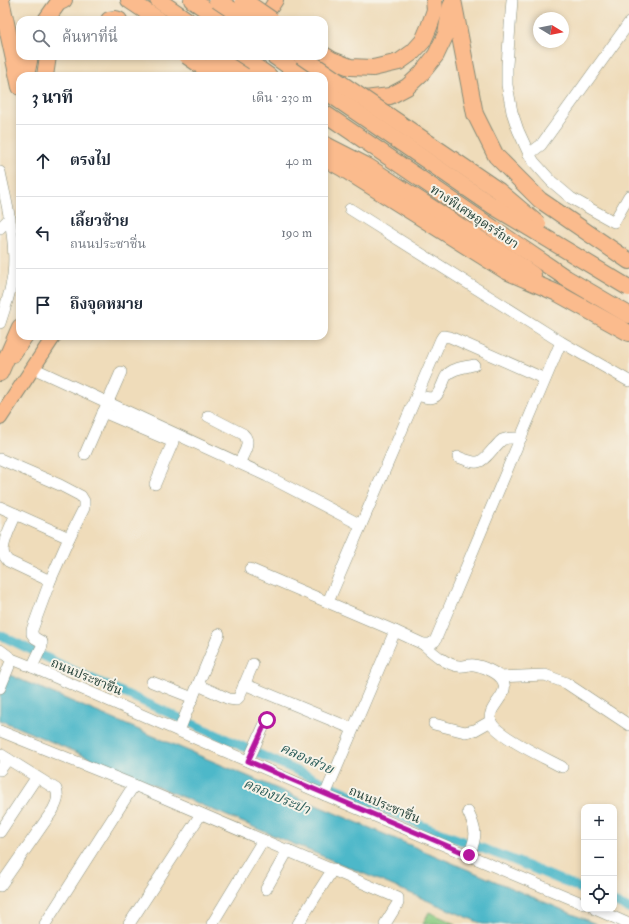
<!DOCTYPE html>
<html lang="th">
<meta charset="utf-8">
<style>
body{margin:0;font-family:"IM FELL Double Pica","Noto Serif Thai",serif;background:#f6f6f7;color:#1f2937}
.controls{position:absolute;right:12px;bottom:12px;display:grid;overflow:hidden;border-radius:8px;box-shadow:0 2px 6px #0003}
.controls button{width:36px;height:36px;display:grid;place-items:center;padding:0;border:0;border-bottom:1px solid #e0e1e3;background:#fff;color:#1f2937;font:20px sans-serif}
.compass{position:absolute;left:533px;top:12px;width:36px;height:36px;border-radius:50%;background:#fff;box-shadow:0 2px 6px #0003;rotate:100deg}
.stop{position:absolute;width:12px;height:12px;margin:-9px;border:3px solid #b5179e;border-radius:50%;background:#fff}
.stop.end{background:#b5179e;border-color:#fff;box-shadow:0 1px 4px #0008}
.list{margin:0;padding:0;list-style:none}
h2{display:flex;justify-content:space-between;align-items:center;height:52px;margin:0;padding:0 16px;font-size:17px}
h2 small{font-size:13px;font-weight:400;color:#747a83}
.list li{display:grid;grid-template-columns:26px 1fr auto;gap:12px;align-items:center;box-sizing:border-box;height:72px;padding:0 16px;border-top:1px solid #e0e1e3}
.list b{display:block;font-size:15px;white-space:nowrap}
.list p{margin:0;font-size:13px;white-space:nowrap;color:#747a83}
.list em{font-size:13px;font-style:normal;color:#747a83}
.icon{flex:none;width:22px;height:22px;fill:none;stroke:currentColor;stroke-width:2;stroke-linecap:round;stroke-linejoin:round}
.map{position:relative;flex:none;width:629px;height:924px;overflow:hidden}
.search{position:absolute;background:#fff;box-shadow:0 2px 6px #0003;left:16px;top:16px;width:312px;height:44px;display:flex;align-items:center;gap:10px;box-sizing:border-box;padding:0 14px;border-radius:12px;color:#747a83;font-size:15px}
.panel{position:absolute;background:#fff;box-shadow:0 2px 6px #0003;left:16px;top:72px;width:312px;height:268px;border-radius:12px}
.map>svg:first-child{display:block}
.grass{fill:url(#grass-tufts);stroke:#56845c}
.water{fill:#4db8c9;stroke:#367a7e}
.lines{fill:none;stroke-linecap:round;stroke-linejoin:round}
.canal{stroke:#4db8c9;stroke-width:9}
.minor-casing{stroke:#878c77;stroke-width:12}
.major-casing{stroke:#878c77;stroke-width:16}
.highway-casing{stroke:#878c77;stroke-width:18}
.minor{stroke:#fff;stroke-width:11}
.major{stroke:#fbbb8d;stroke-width:14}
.highway{stroke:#fbbb8d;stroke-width:16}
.highway-bridge-casing{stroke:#878c77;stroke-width:18;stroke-linecap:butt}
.highway-bridge{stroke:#fbbb8d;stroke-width:16}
.route{stroke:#b5179e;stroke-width:5}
.labels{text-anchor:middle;stroke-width:4;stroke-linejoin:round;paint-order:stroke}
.street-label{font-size:13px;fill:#1f3d34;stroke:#f7f3e8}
.water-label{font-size:14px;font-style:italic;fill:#2a5c59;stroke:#f7f3e8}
</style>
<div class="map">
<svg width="629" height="924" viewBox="0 0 629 924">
<defs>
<pattern id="grass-tufts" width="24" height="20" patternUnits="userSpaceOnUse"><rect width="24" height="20" fill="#8ccc83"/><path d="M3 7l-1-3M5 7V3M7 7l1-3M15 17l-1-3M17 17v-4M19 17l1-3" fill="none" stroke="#72a76c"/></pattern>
</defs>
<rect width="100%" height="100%" fill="#f7f3e8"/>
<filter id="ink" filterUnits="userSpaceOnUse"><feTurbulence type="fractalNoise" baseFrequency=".025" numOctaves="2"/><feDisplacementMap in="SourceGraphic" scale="8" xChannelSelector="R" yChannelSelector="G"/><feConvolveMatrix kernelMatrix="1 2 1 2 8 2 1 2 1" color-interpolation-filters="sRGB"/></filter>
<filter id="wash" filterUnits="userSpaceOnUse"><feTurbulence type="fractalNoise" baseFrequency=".012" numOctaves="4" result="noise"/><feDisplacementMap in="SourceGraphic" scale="16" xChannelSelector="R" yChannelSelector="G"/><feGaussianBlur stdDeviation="0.9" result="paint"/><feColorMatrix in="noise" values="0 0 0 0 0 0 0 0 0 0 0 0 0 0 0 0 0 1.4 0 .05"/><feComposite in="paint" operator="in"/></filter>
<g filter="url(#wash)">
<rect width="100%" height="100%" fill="#efdcba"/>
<path class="grass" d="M429 912 456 924H423Z"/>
<path class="water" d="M0 671 596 924H483L0 720Z"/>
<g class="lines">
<g class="canal">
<path d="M0 635 62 665 268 758 428 828 513 860 584 890"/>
<path d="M614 902 629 909"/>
</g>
</g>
</g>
<g filter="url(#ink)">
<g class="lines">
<g class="minor-casing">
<g id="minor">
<path d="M512 0 507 65V85L512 112 518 130 529 154 534 162 551 181 571 198 614 222 629 196"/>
<path d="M529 154 541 145 557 123 629 23"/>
<path d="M0 172C7 206 17 241 13 275 11 292 5 307 0 323"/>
<path d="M350 209 561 342 629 381"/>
<path d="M0 228 10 218"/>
<path d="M33 368 267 476 361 525"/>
<path d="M417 395C434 400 436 400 443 383 444 381 445 377 447 375 452 368 466 367 474 365"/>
<path d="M103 412 173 442 155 484"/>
<path d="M208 416 243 434C252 442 244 453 239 463"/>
<path d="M85 454 121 372"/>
<path d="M458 457C478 464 479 466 493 449 496 447 499 442 502 440 507 437 515 438 521 438"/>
<path d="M0 459 60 485 81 496 84 501V508L69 538 50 581 32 630V634L35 638 42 642V646L32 667"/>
<path d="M0 507 69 538"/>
<path d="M16 514C12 524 0 546 4 555 5 558 7 559 8 561L50 581"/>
<path d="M250 569 395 631 423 644H430L435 641 561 342"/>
<path d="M328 602 441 339 443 336 450 337 545 379"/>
<path d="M423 644C432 652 446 665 459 666 464 667 469 664 474 665 482 666 496 672 501 678 514 694 485 706 491 722 497 736 547 759 562 767"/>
<path d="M0 650 12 659 32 667 325 795 584 904"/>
<path d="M500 677 545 675 566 683 629 725"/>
<path d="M152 682 193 698"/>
<path d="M244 684 353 729"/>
<path d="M198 685 229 699 236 700 239 697 253 664"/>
<path d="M0 688 12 659"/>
<path d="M434 724 465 732 475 730 491 721"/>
<path d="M0 731 134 785 398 898V903L385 924"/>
<path d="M179 731 185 716 219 634"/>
<path d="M0 754 56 789C59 798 57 802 53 810L0 886"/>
<path d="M248 761 267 719"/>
<path d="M0 770 8 759"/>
<path d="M325 795 395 631"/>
<path d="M468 812C477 831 477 836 469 855"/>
<path d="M0 832 36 778"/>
<path d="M266 889 288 850"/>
<path d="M595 909 629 924"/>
<path d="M45 924 134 785"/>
<path d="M129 924 201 814"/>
<path d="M212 924 263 840"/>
<path d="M298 924 333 869"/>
</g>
</g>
<g class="major-casing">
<g id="major">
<path d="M263 20 276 0"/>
<path d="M225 76 237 58"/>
<path d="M13 355 26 336"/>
<path d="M0 418 54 336"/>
</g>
</g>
<g class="highway-casing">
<g id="highway">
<path d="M1 0 20 87"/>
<path d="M129 0 159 20"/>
<path d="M158 0 187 20"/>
<path d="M192 0 221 20"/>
<path d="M453 0 475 114 496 156 540 200 629 261"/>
<path d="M46 20 58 3 64 0"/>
<path d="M109 20 116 19 119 20"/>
<path d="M324 55 332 60 350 67 373 68 399 62 413 52 423 41 429 27 435 10 434 0"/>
<path d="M240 56 269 76"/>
<path d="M274 56 303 76"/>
<path d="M26 76 30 56"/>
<path d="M45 76 48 56"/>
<path d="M356 100 390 96 407 87 421 74 436 55 446 34 451 6"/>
<path d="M324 113 566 278 629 315"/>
<path d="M324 144 367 166 512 260 533 275"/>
<path d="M324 158 342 168 506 271 557 293 629 333"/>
<path d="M0 373 20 327"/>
</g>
</g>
<use href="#minor" class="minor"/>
<use href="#major" class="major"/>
<use href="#highway" class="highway"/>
<g class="highway-bridge-casing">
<g id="highway-bridge">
<path d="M217 0 247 20"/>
<path d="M243 0 272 20"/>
<path d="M187 56 216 76"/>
<path d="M213 56 244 76"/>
<path d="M301 56 499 191 538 224"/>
<path d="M324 90 493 206 629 288"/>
</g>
</g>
<use href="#highway-bridge" class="highway-bridge"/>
</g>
</g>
<g class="lines" filter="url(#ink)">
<path class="route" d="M267 720 248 761 469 855"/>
</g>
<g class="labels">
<g class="street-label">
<text transform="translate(475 216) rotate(34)" y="5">ทางพิเศษอุดรรัถยา</text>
<text transform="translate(87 676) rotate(23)" y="5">ถนนประชาชื่น</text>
<text transform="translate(385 804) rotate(23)" y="5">ถนนประชาชื่น</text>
</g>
<g class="water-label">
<text transform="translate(307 758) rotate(24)" y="5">คลองส่วย</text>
<text transform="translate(277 796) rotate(23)" y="5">คลองประปา</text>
</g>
</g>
</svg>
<div class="controls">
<button>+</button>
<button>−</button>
<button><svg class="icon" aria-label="locate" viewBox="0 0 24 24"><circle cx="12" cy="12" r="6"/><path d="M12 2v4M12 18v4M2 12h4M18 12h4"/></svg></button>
</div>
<svg class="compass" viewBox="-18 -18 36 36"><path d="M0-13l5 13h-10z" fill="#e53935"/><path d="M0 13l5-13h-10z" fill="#747a83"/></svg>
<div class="stop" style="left:267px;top:720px"></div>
<div class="stop end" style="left:469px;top:855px"></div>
<div class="search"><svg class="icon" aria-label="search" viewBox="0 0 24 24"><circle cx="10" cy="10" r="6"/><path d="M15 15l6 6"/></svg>ค้นหาที่นี่</div>
<section class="panel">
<h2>3 นาที<small>เดิน · 230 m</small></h2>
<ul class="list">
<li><svg class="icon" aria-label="ahead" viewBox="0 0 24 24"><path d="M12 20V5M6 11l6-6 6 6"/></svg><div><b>ตรงไป</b></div><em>40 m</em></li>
<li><svg class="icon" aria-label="left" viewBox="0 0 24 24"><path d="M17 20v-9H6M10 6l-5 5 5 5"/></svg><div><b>เลี้ยวซ้าย</b><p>ถนนประชาชื่น</p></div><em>190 m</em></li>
<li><svg class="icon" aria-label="arrive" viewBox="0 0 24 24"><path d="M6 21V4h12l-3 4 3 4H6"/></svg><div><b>ถึงจุดหมาย</b></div></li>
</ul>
</section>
</div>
